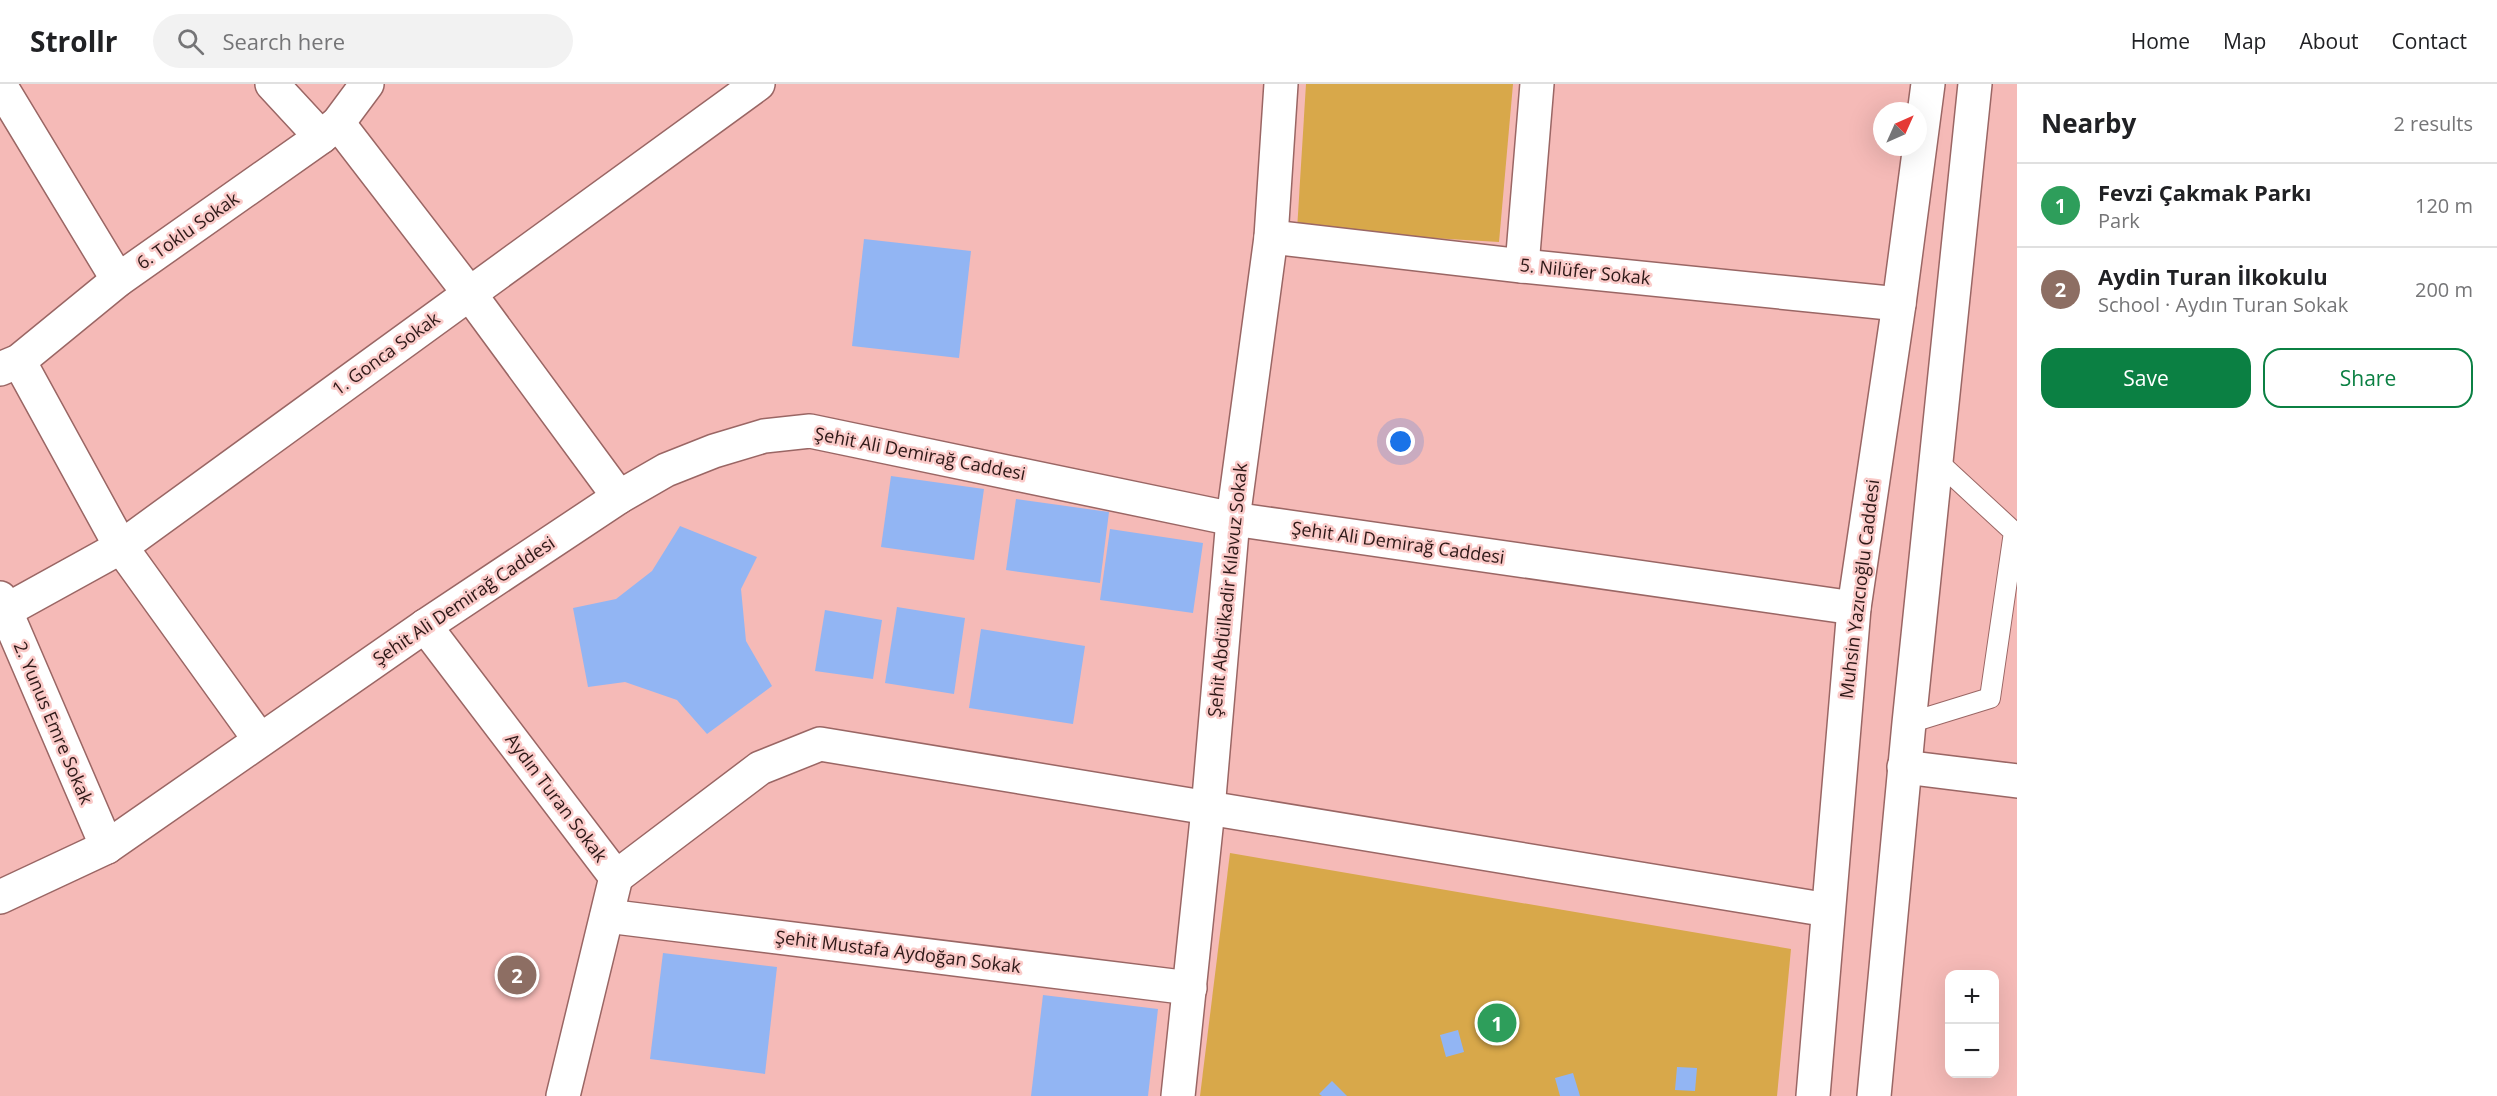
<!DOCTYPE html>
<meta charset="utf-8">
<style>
body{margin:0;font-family:"Open Sans",sans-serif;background:#f2f2f2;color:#202124}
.controls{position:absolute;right:18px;bottom:18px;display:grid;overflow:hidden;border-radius:12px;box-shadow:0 6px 24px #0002}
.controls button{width:54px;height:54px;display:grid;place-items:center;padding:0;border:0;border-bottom:2px solid #e0e0e0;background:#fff;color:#202124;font:30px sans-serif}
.compass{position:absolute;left:1873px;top:18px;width:54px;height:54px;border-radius:50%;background:#fff;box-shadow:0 6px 24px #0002;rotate:45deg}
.you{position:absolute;left:1401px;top:358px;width:21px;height:21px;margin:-15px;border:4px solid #fff;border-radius:50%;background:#1a73e8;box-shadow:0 0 0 9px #1a73e833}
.badge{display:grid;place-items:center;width:39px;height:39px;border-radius:50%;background:#0b8043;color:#fff;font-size:20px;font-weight:700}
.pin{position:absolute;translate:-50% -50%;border:3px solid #fff;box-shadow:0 2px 6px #0006}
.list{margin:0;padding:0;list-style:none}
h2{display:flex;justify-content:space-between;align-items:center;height:78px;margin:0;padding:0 24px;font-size:26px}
h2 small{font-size:20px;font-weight:400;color:#757577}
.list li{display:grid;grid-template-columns:39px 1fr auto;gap:18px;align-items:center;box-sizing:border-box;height:84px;padding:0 24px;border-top:2px solid #e0e0e0}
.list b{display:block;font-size:22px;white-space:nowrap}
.list p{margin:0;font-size:20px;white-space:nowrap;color:#757577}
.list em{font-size:20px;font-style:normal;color:#757577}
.actions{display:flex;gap:12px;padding:18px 24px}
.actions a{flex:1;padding:14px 0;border:2px solid #0b8043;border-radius:18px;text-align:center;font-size:21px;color:#0b8043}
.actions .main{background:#0b8043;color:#fff}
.icon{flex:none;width:33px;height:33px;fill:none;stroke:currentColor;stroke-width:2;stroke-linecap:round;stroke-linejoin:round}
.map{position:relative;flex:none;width:2017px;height:1012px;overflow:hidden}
header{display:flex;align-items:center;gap:36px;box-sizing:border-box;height:84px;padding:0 30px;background:#fff;border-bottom:2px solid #e0e0e0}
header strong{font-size:28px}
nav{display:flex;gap:33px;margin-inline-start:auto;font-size:21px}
.search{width:420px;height:54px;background:#f2f2f2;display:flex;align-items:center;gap:15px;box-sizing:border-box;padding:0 21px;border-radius:33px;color:#757577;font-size:22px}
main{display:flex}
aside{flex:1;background:#fff}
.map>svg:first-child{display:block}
.green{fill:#d8a84a}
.building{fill:#92b5f3}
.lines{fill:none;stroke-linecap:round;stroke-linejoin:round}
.service-casing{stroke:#9a6664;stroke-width:22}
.minor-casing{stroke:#9a6664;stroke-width:36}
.tertiary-casing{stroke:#9a6664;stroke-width:36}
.service{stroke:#fff;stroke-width:20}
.minor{stroke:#fff;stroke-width:33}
.tertiary{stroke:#fff;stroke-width:33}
.labels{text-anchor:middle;stroke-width:5;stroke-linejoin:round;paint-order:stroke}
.street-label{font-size:18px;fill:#2d1817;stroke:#facac8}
</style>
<header>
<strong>Strollr</strong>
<div class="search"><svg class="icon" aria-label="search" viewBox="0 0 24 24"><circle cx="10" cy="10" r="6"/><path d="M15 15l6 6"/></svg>Search here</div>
<nav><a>Home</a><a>Map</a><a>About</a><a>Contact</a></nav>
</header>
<main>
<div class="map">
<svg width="2017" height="1012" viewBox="0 0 2017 1012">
<rect width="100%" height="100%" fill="#f5bab7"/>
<g class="green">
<path d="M1306 0H1513L1499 158 1297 146Z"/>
<path d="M1230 769 1791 865 1777 1012H1200Z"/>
</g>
<g class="building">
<path d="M864 155 971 167 959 274 852 262Z"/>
<path d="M891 392 984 405 974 476 881 463Z"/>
<path d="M1016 415 1109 428 1100 499 1006 486Z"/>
<path d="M680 442 757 473 741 505 746 557 772 602 707 650 677 616 625 598 588 603 573 524 616 515 652 487Z"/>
<path d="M1110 445 1203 459 1193 529 1100 516Z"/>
<path d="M897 523 965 534 954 610 885 599Z"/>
<path d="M825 526 882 536 873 595 815 587Z"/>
<path d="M981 545 1085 562 1073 640 969 624Z"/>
<path d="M663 869 777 883 765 990 650 975Z"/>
<path d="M1043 911 1158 925 1148 1012H1031Z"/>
<path d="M1458 946 1464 968 1446 973 1440 951Z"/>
<path d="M1677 983 1697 984 1695 1007 1675 1006Z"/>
<path d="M1573 989 1580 1012H1560L1555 994Z"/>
<path d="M1332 997 1347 1012H1322L1319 1010Z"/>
</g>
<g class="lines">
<g class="service-casing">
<path id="service" d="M1909 639 1990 614 2014 448 1935 375"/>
</g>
<g class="minor-casing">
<g id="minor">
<path d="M272 0 321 53"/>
<path d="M0 1 118 196"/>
<path d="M338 39 469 209 619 413"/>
<path d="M1271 153 1522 182 1899 220"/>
<path d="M1522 182 1537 0"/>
<path d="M19 277 121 463 260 656"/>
<path d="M0 285 19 277 118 196 321 53 338 39 367 0"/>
<path d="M0 514 107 763"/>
<path d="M5 527 121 463 758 0"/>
<path d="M425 542 616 793 563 1012"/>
<path d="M1904 683 2017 697"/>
<path d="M616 793 760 684 820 660 1828 826"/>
<path d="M0 813 107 763 425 542 619 413 666 386 714 367 764 352 810 347 1233 435 1854 524"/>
<path d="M607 832 1190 904"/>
<path d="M1178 1012 1208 725 1233 435 1271 153 1281 0"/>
</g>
</g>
<g class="tertiary-casing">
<g id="tertiary">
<path d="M1813 1012 1854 524 1899 220 1928 0"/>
<path d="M1874 1012 1909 639 1975 0"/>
</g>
</g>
<use href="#service" class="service"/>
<use href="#minor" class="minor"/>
<use href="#tertiary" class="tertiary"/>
</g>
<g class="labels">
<g class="street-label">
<text transform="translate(188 147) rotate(-35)" y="6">6. Toklu Sokak</text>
<text transform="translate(1585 188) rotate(6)" y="6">5. Nilüfer Sokak</text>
<text transform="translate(386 270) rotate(-36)" y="6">1. Gonca Sokak</text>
<text transform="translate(920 370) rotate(11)" y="6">Şehit Ali Demirağ Caddesi</text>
<text transform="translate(1398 459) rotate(8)" y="6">Şehit Ali Demirağ Caddesi</text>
<text transform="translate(1860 505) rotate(-83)" y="6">Muhsin Yazıcıoğlu Caddesi</text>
<text transform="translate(1228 506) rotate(-84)" y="6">Şehit Abdülkadir Kılavuz Sokak</text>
<text transform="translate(464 517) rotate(-34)" y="6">Şehit Ali Demirağ Caddesi</text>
<text transform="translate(53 639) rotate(67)" y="6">2. Yunus Emre Sokak</text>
<text transform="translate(556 714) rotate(53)" y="6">Aydın Turan Sokak</text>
<text transform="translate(898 868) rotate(7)" y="6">Şehit Mustafa Aydoğan Sokak</text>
</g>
</g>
</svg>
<div class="controls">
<button>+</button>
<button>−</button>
</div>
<svg class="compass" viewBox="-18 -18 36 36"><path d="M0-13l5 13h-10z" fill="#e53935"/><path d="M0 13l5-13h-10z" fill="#757577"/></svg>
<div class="you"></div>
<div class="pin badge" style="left:1497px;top:939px;background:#2e9e5b">1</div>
<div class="pin badge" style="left:517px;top:891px;background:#8d6e63">2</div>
</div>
<aside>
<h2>Nearby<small>2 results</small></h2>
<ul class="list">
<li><span class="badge" style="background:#2e9e5b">1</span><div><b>Fevzi Çakmak Parkı</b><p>Park</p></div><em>120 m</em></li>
<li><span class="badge" style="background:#8d6e63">2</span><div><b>Aydin Turan İlkokulu</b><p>School · Aydın Turan Sokak</p></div><em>200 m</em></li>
</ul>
<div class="actions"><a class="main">Save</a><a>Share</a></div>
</aside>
</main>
